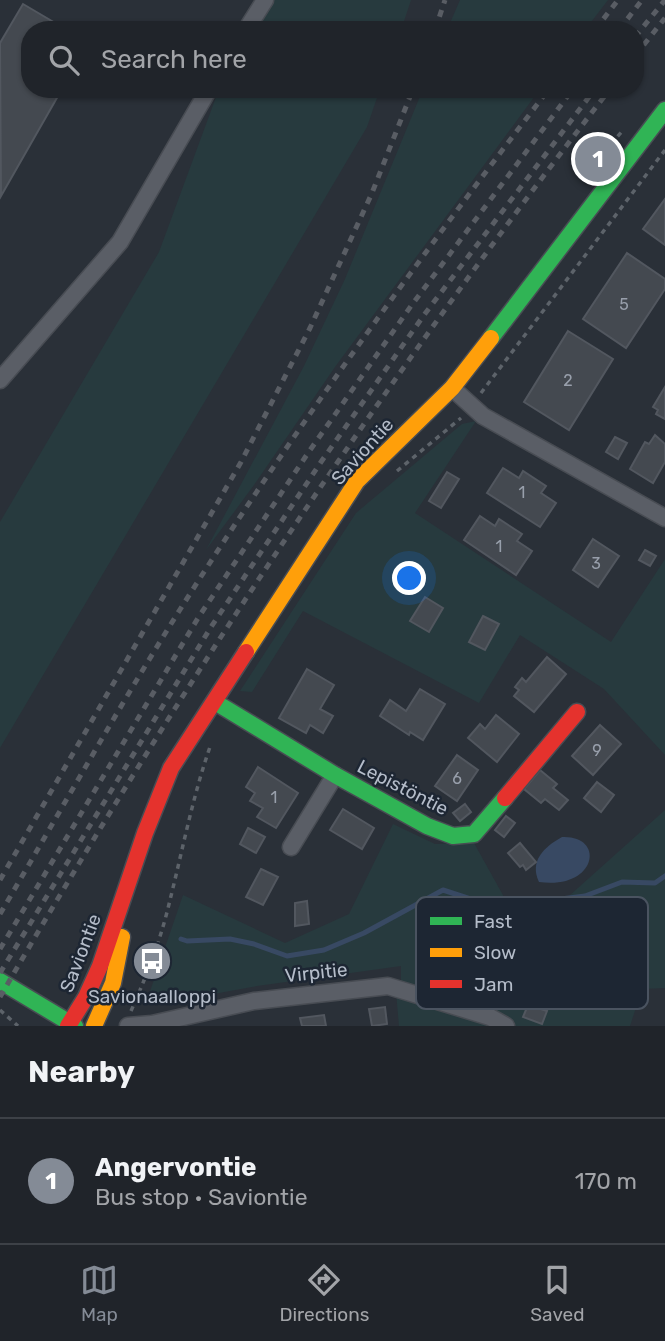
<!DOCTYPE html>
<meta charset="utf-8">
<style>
body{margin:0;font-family:Rubik,sans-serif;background:#282c32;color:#f1f3f6}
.you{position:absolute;left:410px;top:579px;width:24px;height:24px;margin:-18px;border:5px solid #fff;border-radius:50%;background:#1a73e8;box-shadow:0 0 0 10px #1a73e833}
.badge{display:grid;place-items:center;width:46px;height:46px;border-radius:50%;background:#848b96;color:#fff;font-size:23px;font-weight:700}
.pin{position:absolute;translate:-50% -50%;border:4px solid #fff;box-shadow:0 2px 7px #0006}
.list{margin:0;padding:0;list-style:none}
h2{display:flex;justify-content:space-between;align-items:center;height:91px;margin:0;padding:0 28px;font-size:30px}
h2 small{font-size:23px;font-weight:400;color:#a2a4a8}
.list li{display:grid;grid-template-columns:46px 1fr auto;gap:21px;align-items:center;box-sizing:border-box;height:126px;padding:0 28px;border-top:2px solid #3d4147}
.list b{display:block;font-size:26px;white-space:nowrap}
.list p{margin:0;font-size:23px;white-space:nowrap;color:#a2a4a8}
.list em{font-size:23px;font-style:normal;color:#a2a4a8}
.icon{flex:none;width:38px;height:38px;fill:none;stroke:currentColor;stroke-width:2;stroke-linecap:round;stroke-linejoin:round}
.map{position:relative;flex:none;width:665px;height:1026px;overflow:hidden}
.search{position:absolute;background:#20242a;box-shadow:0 2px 5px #0004;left:21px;right:21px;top:21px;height:77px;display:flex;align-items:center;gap:18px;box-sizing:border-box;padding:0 24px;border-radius:28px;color:#a2a4a8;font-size:26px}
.sheet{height:217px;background:#20242a}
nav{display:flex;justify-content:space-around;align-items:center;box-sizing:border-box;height:98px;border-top:2px solid #3d4147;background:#20242a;font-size:19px;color:#a2a4a8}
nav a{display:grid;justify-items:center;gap:4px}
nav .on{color:#848b96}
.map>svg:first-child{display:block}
.green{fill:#273a3e}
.water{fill:#384963}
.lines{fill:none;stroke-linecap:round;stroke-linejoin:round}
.stream{stroke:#384963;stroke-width:5}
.building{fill:#444950;stroke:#52575f;stroke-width:2}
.street-casing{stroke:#484c53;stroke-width:19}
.fast-casing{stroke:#484c53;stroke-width:19}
.slow-casing{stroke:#484c53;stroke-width:19}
.jam-casing{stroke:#484c53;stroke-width:19}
.path{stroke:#5d636a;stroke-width:3.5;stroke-dasharray:5 5;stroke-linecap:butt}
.street{stroke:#5a5e66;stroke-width:16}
.fast{stroke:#30b455;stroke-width:16}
.slow{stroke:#ff9f0a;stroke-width:16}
.jam{stroke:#e5322d;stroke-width:16}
.rail{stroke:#595d64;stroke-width:5;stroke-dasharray:7 7;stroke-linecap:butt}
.labels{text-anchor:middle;stroke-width:5;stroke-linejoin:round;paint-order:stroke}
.number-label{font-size:16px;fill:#989fab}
.street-label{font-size:19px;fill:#b4bcc9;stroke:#1d2633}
.poi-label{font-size:19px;fill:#b4bcc9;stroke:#1d2633}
.key{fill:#1d2633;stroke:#4a5360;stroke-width:2}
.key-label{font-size:19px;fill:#b4bcc9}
</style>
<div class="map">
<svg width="665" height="1026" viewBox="0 0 665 1026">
<rect width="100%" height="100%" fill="#2a3038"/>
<g class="green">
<path d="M274 0H411L401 30H255Z"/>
<path d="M460 0H608L585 30H447Z"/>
<path d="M219 89H380L367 127 0 748V522L159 252Z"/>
<path d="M423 89H540L335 367 254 485 206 550 304 366 345 279Z"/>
<path d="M476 421 415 513 611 642 665 559V755L604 689 520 635 479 703 303 611 252 692 240 691 356 513 462 424Z"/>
<path d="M665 810V988L642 989 630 1026H399L396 992 401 990V966L257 986 175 1001 147 1000 183 895 285 943 349 914 393 824 435 844 474 843 504 897 569 896Z"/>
</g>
<path class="water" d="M562 837C606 835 597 890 539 882 529 861 544 847 562 837Z"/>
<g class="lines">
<path class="stream" d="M181 939 187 941 230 939 254 944 287 956 324 950 364 933 443 890 495 907 585 896 622 882 655 883 665 876"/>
</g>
<g class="building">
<path d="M23 4 67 30H30V89H62L1 196 0 43Z"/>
<path d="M665 199V245L643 229Z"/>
<path d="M627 253 665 279V289L626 348 583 319Z"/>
<path d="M568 331 613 359 569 430 524 402Z"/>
<path d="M665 387V419L656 414 658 410 653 407Z"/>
<path d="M655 435 665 444V462L653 483 630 469 645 442 649 444Z"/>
<path d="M615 437 627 443 618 459 606 452Z"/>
<path d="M503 468 519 478 523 471 546 486 541 493 556 503 540 527 487 493Z"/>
<path d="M447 472 459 479 441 508 429 501Z"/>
<path d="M480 516 495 526 499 519 522 534 517 541 532 551 516 575 464 540Z"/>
<path d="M593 539 619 556 598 587 573 570Z"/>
<path d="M645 550 656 556 650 566 639 560Z"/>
<path d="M425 597 443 608 429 632 410 621Z"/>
<path d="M483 616 499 624 485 650 469 642Z"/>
<path d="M547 657 566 674 534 712 514 696 519 690 515 687 522 678 526 682Z"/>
<path d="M307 669 334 685 320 709 333 716 323 733 310 725 306 733 279 718Z"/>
<path d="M420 689 445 704 423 740 410 732 409 735 380 716 390 700 406 711Z"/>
<path d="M496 715 519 734 497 762 468 738 480 724 485 729Z"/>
<path d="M600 725 621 744 593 775 572 756Z"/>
<path d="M457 755 478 770 457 801 435 786Z"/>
<path d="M258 767 298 793 276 828 257 817 263 808 250 801 255 793 246 787Z"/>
<path d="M540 770 557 784 553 788 568 800 559 810 545 799 541 803 524 789Z"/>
<path d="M597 782 614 795 601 812 584 798Z"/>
<path d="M465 804 471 812 460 821 453 813Z"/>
<path d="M343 809 374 828 362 849 330 830Z"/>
<path d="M506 816 515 823 504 837 495 830Z"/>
<path d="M248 828 265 837 256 853 240 844Z"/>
<path d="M520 843 536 862 526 870 523 865 520 867 508 853Z"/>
<path d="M261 869 278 877 263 905 246 897Z"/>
<path d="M307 901 309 924 295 926V903Z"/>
<path d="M528 1005 547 1011 542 1024 523 1017Z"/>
<path d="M385 1007 387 1024 372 1026 369 1009Z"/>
<path d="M324 1015 326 1026H302L300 1018Z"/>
</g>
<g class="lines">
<g class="street-casing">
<g id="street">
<path d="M246 30 265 0"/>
<path d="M0 380 120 242 209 89"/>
<path d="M452 388 483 416 665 518"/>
<path d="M291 847 335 775"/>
<path d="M128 1026 152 1024 254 1001 388 986 490 1017 506 1026"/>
</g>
</g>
<g class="fast-casing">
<g id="fast">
<path d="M491 338 665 110"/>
<path d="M215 702 335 775 427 826 453 836 474 834 505 798"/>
<path d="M0 981 75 1026"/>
</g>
</g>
<g class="slow-casing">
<g id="slow">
<path d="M246 652 357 481 452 388 491 338"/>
<path d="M94 1026 113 983 122 937"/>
</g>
</g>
<g class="jam-casing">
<g id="jam">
<path d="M505 798 577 712"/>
<path d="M68 1026 86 997 100 966 145 833 171 768 246 652"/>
</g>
</g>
<g class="path">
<path d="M598 159 624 129"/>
<path d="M481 393 665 150"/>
<path d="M397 471 461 418"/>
<path d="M78 964 91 921"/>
<path d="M0 1010 18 1026"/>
<path d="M131 1011C147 975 161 939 170 900 183 848 193 795 211 744"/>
</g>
<use href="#street" class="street"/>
<use href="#fast" class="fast"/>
<use href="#slow" class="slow"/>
<use href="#jam" class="jam"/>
<g class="rail">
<path d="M435 30 445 0"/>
<path d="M595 30 618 0"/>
<path d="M619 30 642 0"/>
<path d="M635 37 665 0"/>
<path d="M635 56 665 18"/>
<path d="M0 880 241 462 310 328 372 193 413 89"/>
<path d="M0 914C60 812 118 708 181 608 294 429 420 257 549 89"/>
<path d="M0 949 198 618 308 453 411 306 573 89"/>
<path d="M0 973 211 627 321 462 424 315 595 89"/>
<path d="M0 997C183 681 386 378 610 89"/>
</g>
</g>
<defs>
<g id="bus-disc" transform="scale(2.0125)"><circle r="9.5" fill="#848b96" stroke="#1d2633"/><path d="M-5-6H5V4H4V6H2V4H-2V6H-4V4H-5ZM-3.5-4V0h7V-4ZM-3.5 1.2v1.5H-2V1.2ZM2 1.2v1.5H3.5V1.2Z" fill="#fff"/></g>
</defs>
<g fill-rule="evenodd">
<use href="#bus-disc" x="152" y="961"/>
</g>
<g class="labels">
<g class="number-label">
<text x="624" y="310">5</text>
<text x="568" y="386">2</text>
<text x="522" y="498">1</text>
<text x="499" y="552">1</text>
<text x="596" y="569">3</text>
<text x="597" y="756">9</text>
<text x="457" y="784">6</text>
<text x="274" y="803">1</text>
</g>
<g class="street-label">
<text transform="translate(362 451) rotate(-48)" y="7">Saviontie</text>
<text transform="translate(403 787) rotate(27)" y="7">Lepistöntie</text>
<text transform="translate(80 953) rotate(-69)" y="7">Saviontie</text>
<text transform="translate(316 972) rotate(-6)" y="7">Virpitie</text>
</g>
<g class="poi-label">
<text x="152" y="1003">Savionaalloppi</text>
</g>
</g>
<rect x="416" y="897" width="232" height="112" rx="10" class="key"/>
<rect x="430" y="917" width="32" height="8" fill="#30b455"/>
<rect x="430" y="948" width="32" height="9" fill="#ff9f0a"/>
<rect x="430" y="980" width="32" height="8" fill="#e5322d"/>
<g class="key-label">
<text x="474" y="928">Fast</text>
<text x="474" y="959">Slow</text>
<text x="474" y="991">Jam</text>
</g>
</svg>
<div class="you"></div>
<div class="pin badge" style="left:598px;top:159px">1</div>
<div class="search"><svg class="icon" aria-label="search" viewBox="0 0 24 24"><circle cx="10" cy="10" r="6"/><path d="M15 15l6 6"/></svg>Search here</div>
</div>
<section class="sheet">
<h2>Nearby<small></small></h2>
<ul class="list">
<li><span class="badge">1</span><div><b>Angervontie</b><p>Bus stop · Saviontie</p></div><em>170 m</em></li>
</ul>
</section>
<nav>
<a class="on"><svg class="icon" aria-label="map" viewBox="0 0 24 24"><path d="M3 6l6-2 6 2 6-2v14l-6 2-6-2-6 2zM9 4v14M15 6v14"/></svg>Map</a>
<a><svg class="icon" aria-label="directions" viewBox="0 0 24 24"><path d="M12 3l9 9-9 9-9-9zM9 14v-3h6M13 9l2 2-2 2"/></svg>Directions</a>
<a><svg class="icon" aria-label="saved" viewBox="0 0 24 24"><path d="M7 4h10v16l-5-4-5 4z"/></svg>Saved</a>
</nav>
